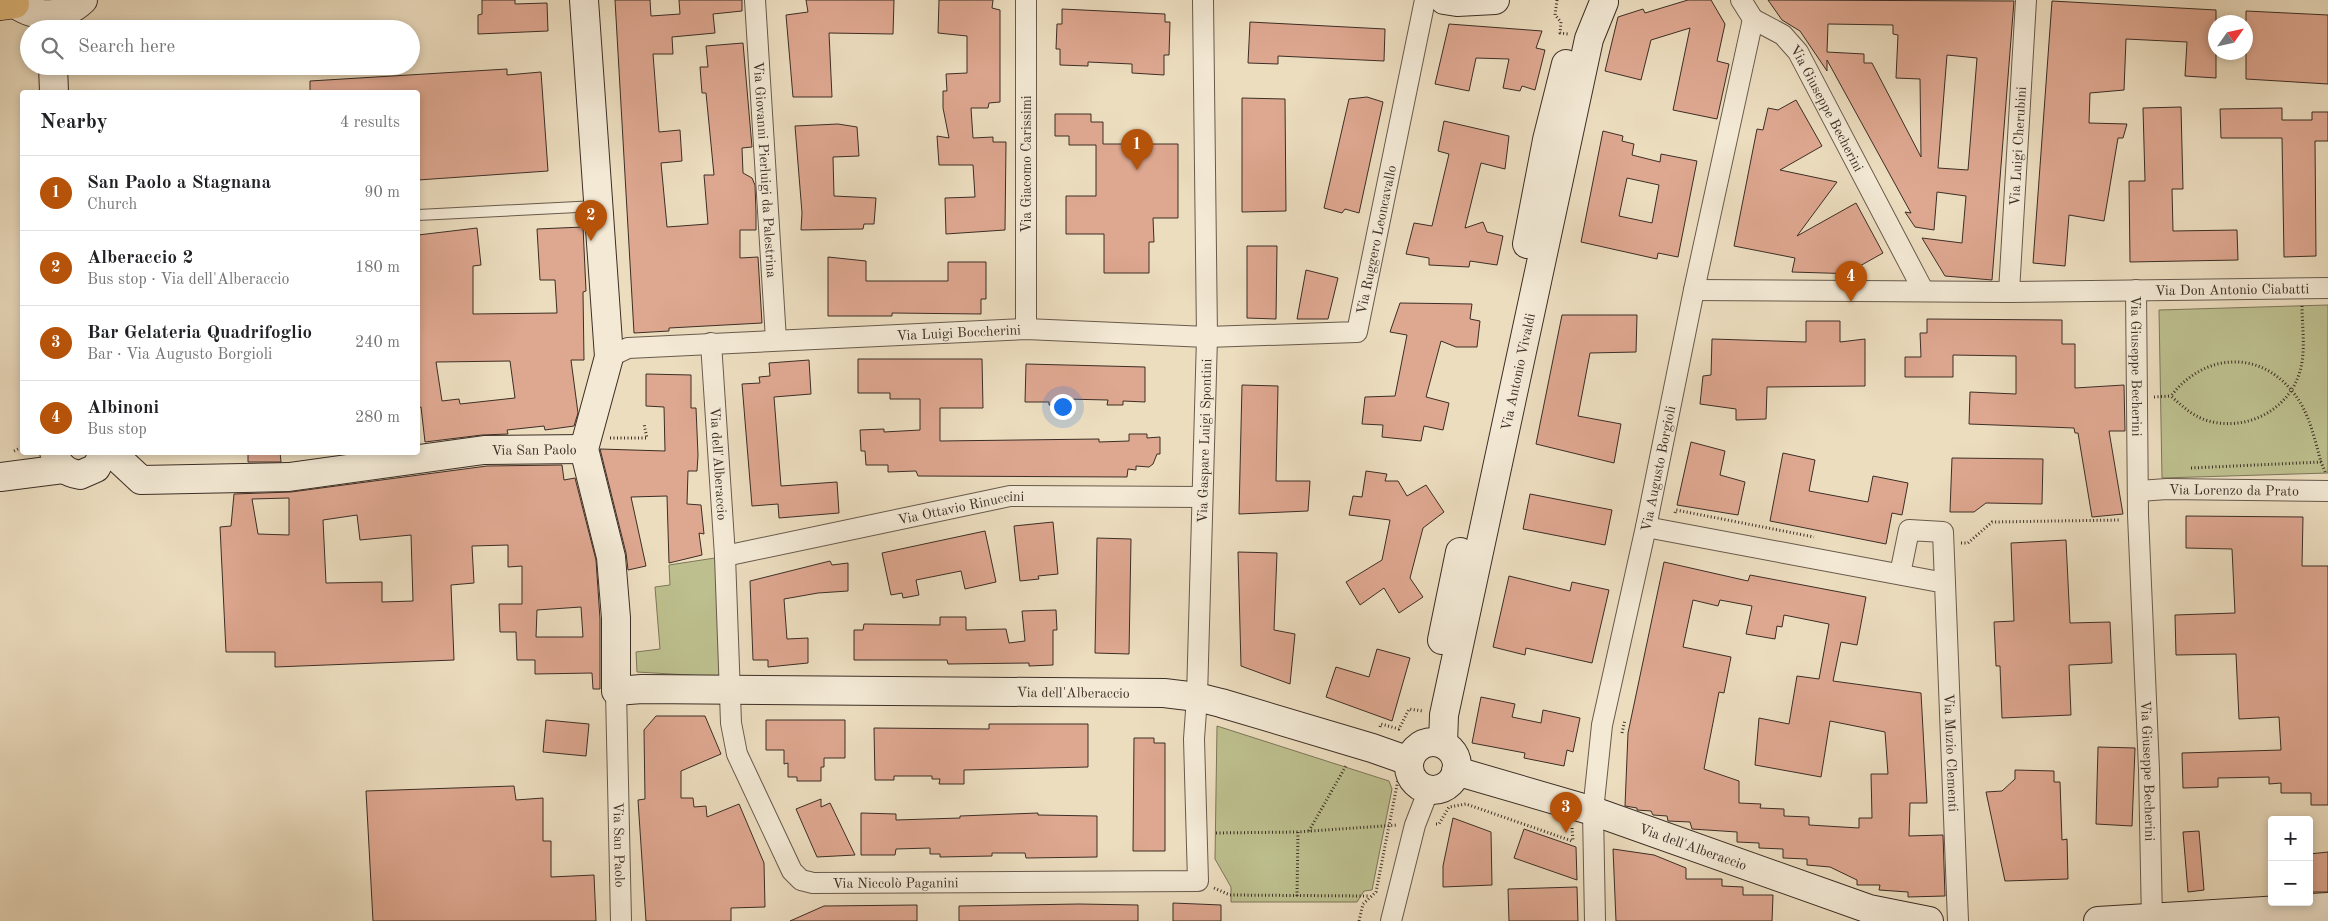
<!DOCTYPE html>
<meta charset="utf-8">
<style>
body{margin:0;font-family:"Old Standard TT",serif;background:#f6f6f6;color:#202124}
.controls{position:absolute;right:15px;bottom:15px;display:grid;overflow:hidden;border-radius:5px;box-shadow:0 2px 8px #0003}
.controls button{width:45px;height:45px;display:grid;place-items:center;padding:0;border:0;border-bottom:1px solid #e0e0e0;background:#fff;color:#202124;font:25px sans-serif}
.compass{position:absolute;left:2208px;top:15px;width:45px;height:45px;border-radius:50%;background:#fff;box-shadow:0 2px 8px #0003;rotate:56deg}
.you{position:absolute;left:1062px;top:406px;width:18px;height:18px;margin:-12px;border:4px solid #fff;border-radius:50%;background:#1a73e8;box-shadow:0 0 0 8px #1a73e833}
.badge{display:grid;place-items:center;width:32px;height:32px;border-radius:50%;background:#b45309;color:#fff;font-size:16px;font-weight:700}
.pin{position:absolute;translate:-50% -41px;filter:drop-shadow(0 1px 2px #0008)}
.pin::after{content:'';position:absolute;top:26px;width:18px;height:15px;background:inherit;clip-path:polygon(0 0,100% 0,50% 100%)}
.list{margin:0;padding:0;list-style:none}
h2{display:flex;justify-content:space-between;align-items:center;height:65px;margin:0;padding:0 20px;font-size:21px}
h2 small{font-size:16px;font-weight:400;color:#757577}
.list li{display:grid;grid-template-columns:32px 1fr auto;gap:15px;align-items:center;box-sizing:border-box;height:75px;padding:0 20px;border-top:1px solid #e0e0e0}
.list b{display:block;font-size:19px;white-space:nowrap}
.list p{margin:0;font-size:16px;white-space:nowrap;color:#757577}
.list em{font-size:16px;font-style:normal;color:#757577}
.icon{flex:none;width:28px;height:28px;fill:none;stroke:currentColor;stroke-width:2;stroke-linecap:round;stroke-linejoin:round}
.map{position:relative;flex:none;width:2328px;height:921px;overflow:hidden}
.search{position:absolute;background:#fff;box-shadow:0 2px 8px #0003;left:20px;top:20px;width:400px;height:55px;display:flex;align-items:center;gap:12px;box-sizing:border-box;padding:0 18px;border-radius:28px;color:#757577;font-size:19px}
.panel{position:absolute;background:#fff;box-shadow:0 2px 8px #0003;left:20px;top:90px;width:400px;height:365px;border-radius:5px}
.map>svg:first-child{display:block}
.green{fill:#bdbf8e;stroke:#7c765a}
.building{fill:#dea790;stroke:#3c2e25;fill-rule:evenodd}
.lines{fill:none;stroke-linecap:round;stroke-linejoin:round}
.lane-casing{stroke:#685a4c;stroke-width:12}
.street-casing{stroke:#685a4c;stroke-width:22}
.secondary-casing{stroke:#3c2e25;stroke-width:30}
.primary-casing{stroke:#3c2e25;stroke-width:30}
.path{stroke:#3c2e25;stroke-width:3;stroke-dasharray:1 2.5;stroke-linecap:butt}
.lane{stroke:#f3e9d5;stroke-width:10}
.street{stroke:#f3e9d5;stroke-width:20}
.secondary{stroke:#f3e9d5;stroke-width:28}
.primary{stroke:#e6be80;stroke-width:28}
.labels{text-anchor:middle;stroke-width:4.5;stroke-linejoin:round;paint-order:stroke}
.street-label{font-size:14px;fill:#3c2e25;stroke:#f3e9d5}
</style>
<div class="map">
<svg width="2328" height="921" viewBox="0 0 2328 921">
<rect width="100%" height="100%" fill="#ecddbf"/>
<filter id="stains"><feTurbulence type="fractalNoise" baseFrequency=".004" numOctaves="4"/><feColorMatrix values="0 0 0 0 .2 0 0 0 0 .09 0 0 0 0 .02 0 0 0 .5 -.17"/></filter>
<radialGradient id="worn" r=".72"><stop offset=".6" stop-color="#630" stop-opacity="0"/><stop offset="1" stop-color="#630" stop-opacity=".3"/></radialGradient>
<g class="green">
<path d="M2328 305V473L2162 478 2159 310Z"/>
<path d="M715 558 723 677 637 672 636 652 660 649 655 587 670 585 669 565Z"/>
<path d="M1217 726 1389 781 1392 789 1372 890 1364 891 1357 902H1231V887L1215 859Z"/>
</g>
<g class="building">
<path d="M482 0H515V4L547 3 548 31 478 34V15L482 14Z"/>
<path d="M615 0H650L651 16 680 14 679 0H742V11L713 14 715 33 672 37 673 54H653L659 132 680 130 682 161 661 163 667 227 708 224 704 175H714L706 93H702L700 67H708L706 46 743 43 752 147 742 148 743 173 752 178 755 185 756 212V230H740V258L758 257 762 323 669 328V331L634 333Z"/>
<path d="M806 0H894L893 34 829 33 832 97H793L786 15 808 12Z"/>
<path d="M939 0H993L992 8 1000 10V102L989 103 988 108H971L973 138 993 137V142H1006L1005 230 946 234 945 198 975 197 973 165H939L937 136 949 138 943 108V91H947L946 74 967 73V36L938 33Z"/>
<path d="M1688 0H1711L1725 24 1717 61 1729 64 1717 119 1673 110 1690 28 1651 40 1641 80 1605 71 1618 17 1643 9 1645 13Z"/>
<path d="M1768 0 2014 1 1992 280 1945 276 1922 238 1962 243 1966 196 1937 192 1934 230 1915 227 1905 212 1911 213 1827 60V71L1800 31 1782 20ZM1828 24 1893 25V34L1898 35 1896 78 1920 79 1921 157 1872 63H1864V54L1827 52ZM1947 55 1977 58 1968 170 1938 168Z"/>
<path d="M2052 1 2216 10V78L2185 76 2187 42 2126 39 2124 90 2090 93 2089 123 2127 124 2123 138H2118L2104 221 2069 215 2065 266 2033 263Z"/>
<path d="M1062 9 1165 14V22H1170L1169 55H1164V75L1132 73V64L1088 62V66L1060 65V49H1056L1057 24H1062Z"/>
<path d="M2246 11 2328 15V84L2246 79Z"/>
<path d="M1250 22 1385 29 1384 61 1278 56V64L1248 63Z"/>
<path d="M1449 24 1542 31 1536 48 1545 50 1535 90 1522 86 1520 91 1503 88 1509 59 1476 58 1469 91 1435 84Z"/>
<path d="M507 69V75L541 72 548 171 418 180V92H310V81Z"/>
<path d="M1367 97 1383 102 1359 213 1345 209 1342 213 1324 208 1349 99Z"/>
<path d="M1242 98 1285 99 1286 211 1242 212Z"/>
<path d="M1796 100 1822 146 1780 170 1837 182 1797 236 1856 203 1883 253 1858 267V274L1792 272 1795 258 1734 246 1757 129 1763 130 1768 108 1778 110Z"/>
<path d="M2181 107 2183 189H2172L2173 231 2237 230 2238 260 2130 262 2129 181H2145L2143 108Z"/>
<path d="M2282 108V120H2312V112H2328V141H2315L2316 256 2284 257 2282 138H2221L2220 109Z"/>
<path d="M1055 114H1091V122H1103V144H1178V218H1153L1154 242H1149V273H1104V234H1066V196H1096V145H1069V136H1055Z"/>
<path d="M1444 121 1509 136 1505 169 1481 163 1465 228 1483 222 1487 232 1503 236 1497 265 1470 261 1469 267 1429 265V258L1406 254 1414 223 1432 226 1449 154 1438 151Z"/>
<path d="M838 124 857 127 859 156 833 157 834 196 876 198 874 224H864L863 229 801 230 802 213 795 126Z"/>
<path d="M1603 131 1623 136 1622 141 1634 144 1632 155 1660 162 1661 154 1697 161 1678 257 1658 253 1657 259 1581 242ZM1627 178 1659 185 1652 223 1619 216Z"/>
<path d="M583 227 586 291 583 292 584 360H571L578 413 574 426 545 430 544 426 507 430 508 434 482 435 425 442 421 407 418 408V235L477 228 481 265 473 266V314L557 313 555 280H540L537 229ZM510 361 515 398 460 404 459 399 442 401 436 362Z"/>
<path d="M1247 246H1277L1276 319 1247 318Z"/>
<path d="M828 257 866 261V281H948V262H986V299H981V314L892 313V316H828Z"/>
<path d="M1306 270 1338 278 1328 319H1297Z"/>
<path d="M1400 303 1472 304 1470 319 1480 321 1477 347H1456L1441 341 1426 397 1449 403 1443 430 1424 426 1421 441 1382 437 1383 425 1362 424 1365 397 1395 396 1407 335 1390 332Z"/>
<path d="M1562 315H1637L1636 352 1590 353 1578 416 1621 424 1614 463 1536 444Z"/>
<path d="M1927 319 2062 320V344H2075V388L2124 385 2125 431H2109L2123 514 2092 517 2078 433H2075L2074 428 1969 424 1970 392 2016 394V356L1953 355V377H1905V357H1921L1920 333H1927Z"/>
<path d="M1806 321H1840V342L1865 339V386L1767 387 1766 419 1736 420V409L1700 404 1703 376 1711 375 1712 339 1806 342Z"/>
<path d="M858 359H982L983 408H940V441L1099 439V442L1129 441V434H1147V438L1160 437V454H1157L1153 464 1149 467 1136 466V470L1128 469 1127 477 918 476 916 471 888 472V465H866L865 451H861L860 430 884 429V432L920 430V399H890V393H858Z"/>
<path d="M809 360 811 394 774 397 781 486 837 482 839 513 779 518 778 504 752 506 742 384 760 383 759 377 770 376 769 363Z"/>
<path d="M1026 364 1145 367V402L1123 401V405H1107L1108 400 1064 399V406L1049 405V402H1025Z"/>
<path d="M646 374 691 375V408H696L698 455 697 471H688L687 504 701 505 704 534 699 533 702 555 669 563 667 496 631 497 646 566 628 570 626 553 600 449 665 451 664 407 646 406Z"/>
<path d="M1242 385 1278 386 1276 481H1310L1308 511 1239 514Z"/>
<path d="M1691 442 1725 451 1720 475 1745 482 1738 515 1677 505Z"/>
<path d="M248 452H280L281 462H248Z"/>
<path d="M1783 453 1815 460 1809 491 1868 502 1873 476 1908 483 1902 515 1892 513 1886 544 1770 521Z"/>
<path d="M1952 458 2043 459 2042 504 1986 503 1974 512H1950Z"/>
<path d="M562 465 564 480 575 478 596 560 600 619V689H593L592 673 535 674V660H517L516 632H500L499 604H522V566L508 567V545L472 546 474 583 451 585 454 660 275 667V652H226L220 527 231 526 234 494 291 492 487 466ZM289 498V535L258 534 252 499ZM357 515 360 540 411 535 413 601 382 602V582L326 583 323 520ZM581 607 583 637H536L537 610Z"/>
<path d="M1366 471 1387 474 1385 481H1398L1407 496 1426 485 1444 512 1423 528 1410 578 1423 597 1399 613 1384 588 1360 605 1346 582 1382 560 1390 520 1349 515 1353 496 1362 497Z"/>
<path d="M1530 494 1612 510 1605 545 1523 529Z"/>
<path d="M2186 516 2303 517 2302 566H2328V805H2311V793H2281V783L2269 784V777L2218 778V787L2183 788 2182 753 2281 750 2279 717 2239 719 2236 654 2176 655 2175 615 2235 613 2232 549 2186 548Z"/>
<path d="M1053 522 1058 574 1038 576 1039 579 1020 581 1014 526Z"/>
<path d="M985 531 996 582 965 589 961 571 916 580 919 595 903 598 902 593 891 595 882 553Z"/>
<path d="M1097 538 1131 539 1129 654 1095 653Z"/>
<path d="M2066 540 2070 623 2110 622 2112 663 2069 665 2071 715 2002 718 2000 666H1996L1994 622 2014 621 2011 543Z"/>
<path d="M1238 552 1277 553 1274 630 1295 634 1290 684 1241 666Z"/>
<path d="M830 561 832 565 848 563V591L818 593 784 599 787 639 808 638V663L768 667V660H753L750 581Z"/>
<path d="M1664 562 1748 581 1750 575 1866 597 1857 645 1841 642 1833 681 1921 693 1927 803H1910L1909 836 1943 835 1945 896 1908 897V892L1879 890 1880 885H1857V880L1830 867 1807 865V859L1783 858V849L1759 848V843L1737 842V832L1692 829 1690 822 1668 821 1667 816 1653 815 1651 811 1637 810V808L1625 806 1628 733ZM1693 600 1718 606 1720 600 1752 606 1746 634 1775 639 1777 626 1782 627 1784 615 1829 624 1819 679 1797 676 1789 724 1759 718 1755 765 1821 777 1830 721 1885 732 1888 774H1871L1872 818H1859V828L1809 825V817L1784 816V809L1760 808 1761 804 1739 803V781L1704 769 1719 692 1724 693 1731 657 1683 647Z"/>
<path d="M1509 576 1570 591 1572 582 1609 590 1592 663 1526 648 1525 655 1493 647Z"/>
<path d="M1056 610 1057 630H1053V665L1029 666V663L948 664 947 660H854V630H863L864 624 940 625V617H966V630L1006 629 1009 643 1025 641 1022 611Z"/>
<path d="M1377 649 1410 658 1392 721 1326 697 1336 667 1369 677Z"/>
<path d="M1481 697 1515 704 1512 717 1541 723 1543 710 1580 718 1573 752 1567 750 1564 766 1524 758 1525 753 1472 743Z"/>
<path d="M656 716H705L721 754 681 771V798H693L694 807 706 806 707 817 739 804 764 863 765 907 731 908V921H646L638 800 645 799 644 730Z"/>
<path d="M546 720 589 724 586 756 543 752Z"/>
<path d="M766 720H845V758H824V767H821V781H797V777H788V763L784 764V750H766Z"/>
<path d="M989 724H1088V767L964 770V784H939L940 779H932V776H894V780H875L874 728 989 729Z"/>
<path d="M1134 738H1154V743H1165V851H1133Z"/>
<path d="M2098 747 2135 748 2132 826 2096 824Z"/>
<path d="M2015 770 2054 771V782H2060L2062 840 2067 839 2068 879 2005 881 1986 792 2002 791 2015 779Z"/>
<path d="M514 786 516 800 543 798V841H551V877L594 875 596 921H373L366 791Z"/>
<path d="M821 799V807L830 803 855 855 817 857 796 809Z"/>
<path d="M861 813 896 814V820L960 818V816L1038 813V815L1097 816V857L1026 858 1025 853H992V856L940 857V854H930V848L896 849 895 855H861Z"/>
<path d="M1453 818 1491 832 1492 885 1443 887V866Z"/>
<path d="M1524 829 1576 847 1577 880 1514 858Z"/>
<path d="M2199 831 2204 890 2188 892 2183 832Z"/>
<path d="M1613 849 1654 855 1686 868V879H1722V886L1743 887V895H1773L1772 921H1616Z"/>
<path d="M2328 852V892H2309V854Z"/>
<path d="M1577 887 1578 921H1509L1508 889Z"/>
<path d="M1173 903 1221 905V921H1173Z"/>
<path d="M1079 904 1138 905V921H959V906Z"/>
<path d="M917 905V921H790L824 906Z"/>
</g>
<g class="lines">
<g class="lane-casing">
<path id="lane" d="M418 215 597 206"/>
</g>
<g class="street-casing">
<g id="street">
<path id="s1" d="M755 0 776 340"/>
<path d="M1026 0V329"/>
<path d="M1741 0 1753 19"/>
<path id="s2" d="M1753 19 1783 35 1798 52 1923 290"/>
<path id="s3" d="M1694 290 2009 292 2328 288"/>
<path id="s4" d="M2136 290 2138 515 2149 769 2152 921"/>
<path id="s5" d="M2009 292 2026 0"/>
<path id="s6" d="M711 343 725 556 731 723 737 754 792 871 801 880 813 883 1198 881 1194 739 1197 697 1207 337 1203 0"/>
<path id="s7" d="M609 357 628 348 1026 329 1207 337 1357 332 1425 0"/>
<path id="s8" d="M2139 491 2167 489 2328 491"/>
<path id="s9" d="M1646 527 1945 583 1958 921"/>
<path id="s10" d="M725 556 1010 496 1202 497"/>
<path d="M1900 574 1909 530 1943 532 1945 583"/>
<path id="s11" d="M616 691 621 921"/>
<path d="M1391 921 1415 825 1429 789"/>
<path id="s12" d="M1595 921 1593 811 1602 725 1646 527 1694 290 1753 19"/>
</g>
</g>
<g class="secondary-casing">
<g id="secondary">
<path d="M11 0C31 19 64 19 83 0"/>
<path id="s13" d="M584 0 609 357 584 449 611 557 616 618V691L642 689 1164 693 1197 697 1221 703 1372 748 1409 761"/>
<path d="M1444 0 1457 2 1495 0"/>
<path d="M53 66 54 92"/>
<path d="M1527 244 1547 140 1566 64"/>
<path d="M54 452C58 466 66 473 80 475L96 468 104 452"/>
<path id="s14" d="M111 452 141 480 289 477 484 450 584 449"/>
<path d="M0 477 63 469"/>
<path d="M1442 640 1460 552"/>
<circle cx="1433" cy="766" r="24"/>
<path id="s15" d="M1443 744 1444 715 1589 39 1604 2"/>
<path id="s16" d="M1456 771 1593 811 1869 909 1929 921"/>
<path d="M2098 921 2328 907"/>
</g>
</g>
<g class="primary-casing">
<path id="primary" d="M0 6 15 4"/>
</g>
<g class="path">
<path d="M1557 0 1555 15 1561 22 1560 33 1568 34"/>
<path d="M2302 306C2302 326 2306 351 2300 371 2290 408 2250 430 2213 422 2196 419 2183 407 2171 396 2203 354 2258 349 2292 391 2309 411 2314 437 2321 462"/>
<path d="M2154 397 2171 396"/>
<path d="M610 438H647L644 424"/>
<path d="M14 451 22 447"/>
<path d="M2191 468 2321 462 2326 474"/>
<path d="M1675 513 1676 510 1814 537"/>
<path d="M1961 543H1968L1992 522 2121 520"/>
<path d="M1380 727 1381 724 1399 729 1409 709 1423 711"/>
<path d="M1622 733 1625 720"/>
<path d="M1436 824H1439L1449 807 1466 804 1572 841"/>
<path d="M1572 828 1573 841"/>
<path d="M1309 831 1347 764"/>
<path d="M1216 833 1298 832"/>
<path d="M1214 888 1230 895 1369 896"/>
<path d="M1297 896 1298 832 1397 825"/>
<path d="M1359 921 1363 904 1376 892 1398 780"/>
</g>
<use href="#lane" class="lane"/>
<use href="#street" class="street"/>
<use href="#secondary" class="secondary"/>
<use href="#primary" class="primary"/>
</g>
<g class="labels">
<g class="street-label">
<text dy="5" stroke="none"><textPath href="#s2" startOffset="120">Via Giuseppe Becherini</textPath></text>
<text dy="5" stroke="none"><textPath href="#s5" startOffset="146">Via Luigi Cherubini</textPath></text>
<text transform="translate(1026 164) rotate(-90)" y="5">Via Giacomo Carissimi</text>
<text dy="5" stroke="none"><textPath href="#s1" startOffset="170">Via Giovanni Pierluigi da Palestrina</textPath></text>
<text dy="5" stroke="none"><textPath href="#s7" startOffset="845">Via Ruggero Leoncavallo</textPath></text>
<text dy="5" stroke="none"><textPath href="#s3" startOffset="538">Via Don Antonio Ciabatti</textPath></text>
<text dy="5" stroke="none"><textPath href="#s7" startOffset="352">Via Luigi Boccherini</textPath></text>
<text dy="5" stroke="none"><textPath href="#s4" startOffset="76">Via Giuseppe Becherini</textPath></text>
<text dy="5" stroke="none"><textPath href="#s15" startOffset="380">Via Antonio Vivaldi</textPath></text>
<text dy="5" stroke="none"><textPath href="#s6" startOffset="1392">Via Gaspare Luigi Spontini</textPath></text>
<text dy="5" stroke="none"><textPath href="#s14" startOffset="436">Via San Paolo</textPath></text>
<text dy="5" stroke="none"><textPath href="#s6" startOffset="121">Via dell'Alberaccio</textPath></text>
<text dy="5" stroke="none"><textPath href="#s12" startOffset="459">Via Augusto Borgioli</textPath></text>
<text dy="5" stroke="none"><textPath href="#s8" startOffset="95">Via Lorenzo da Prato</textPath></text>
<text dy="5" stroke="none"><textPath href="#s10" startOffset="241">Via Ottavio Rinuccini</textPath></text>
<text dy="5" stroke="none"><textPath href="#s13" startOffset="1156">Via dell'Alberaccio</textPath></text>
<text dy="5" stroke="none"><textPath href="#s9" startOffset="474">Via Muzio Clementi</textPath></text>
<text dy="5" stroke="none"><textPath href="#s4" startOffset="481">Via Giuseppe Becherini</textPath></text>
<text dy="5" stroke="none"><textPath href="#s11" startOffset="154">Via San Paolo</textPath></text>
<text dy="5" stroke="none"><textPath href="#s16" startOffset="249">Via dell'Alberaccio</textPath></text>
<text dy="5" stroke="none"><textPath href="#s6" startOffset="649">Via Niccolò Paganini</textPath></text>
</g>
</g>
<rect width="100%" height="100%" filter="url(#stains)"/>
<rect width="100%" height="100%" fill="url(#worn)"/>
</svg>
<div class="controls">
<button>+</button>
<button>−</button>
</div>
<svg class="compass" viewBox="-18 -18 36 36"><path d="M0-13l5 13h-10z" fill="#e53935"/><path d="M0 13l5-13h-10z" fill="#757577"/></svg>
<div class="you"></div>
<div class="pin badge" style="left:1137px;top:170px">1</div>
<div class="pin badge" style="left:591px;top:241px">2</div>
<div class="pin badge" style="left:1566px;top:833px">3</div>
<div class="pin badge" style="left:1851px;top:302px">4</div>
<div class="search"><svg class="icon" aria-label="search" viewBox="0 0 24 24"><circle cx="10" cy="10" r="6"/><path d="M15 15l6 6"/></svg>Search here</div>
<section class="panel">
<h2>Nearby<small>4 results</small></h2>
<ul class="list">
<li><span class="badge">1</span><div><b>San Paolo a Stagnana</b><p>Church</p></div><em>90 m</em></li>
<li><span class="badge">2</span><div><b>Alberaccio 2</b><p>Bus stop · Via dell'Alberaccio</p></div><em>180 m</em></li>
<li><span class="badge">3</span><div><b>Bar Gelateria Quadrifoglio</b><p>Bar · Via Augusto Borgioli</p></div><em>240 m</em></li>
<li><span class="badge">4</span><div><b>Albinoni</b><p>Bus stop</p></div><em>280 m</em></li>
</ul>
</section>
</div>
